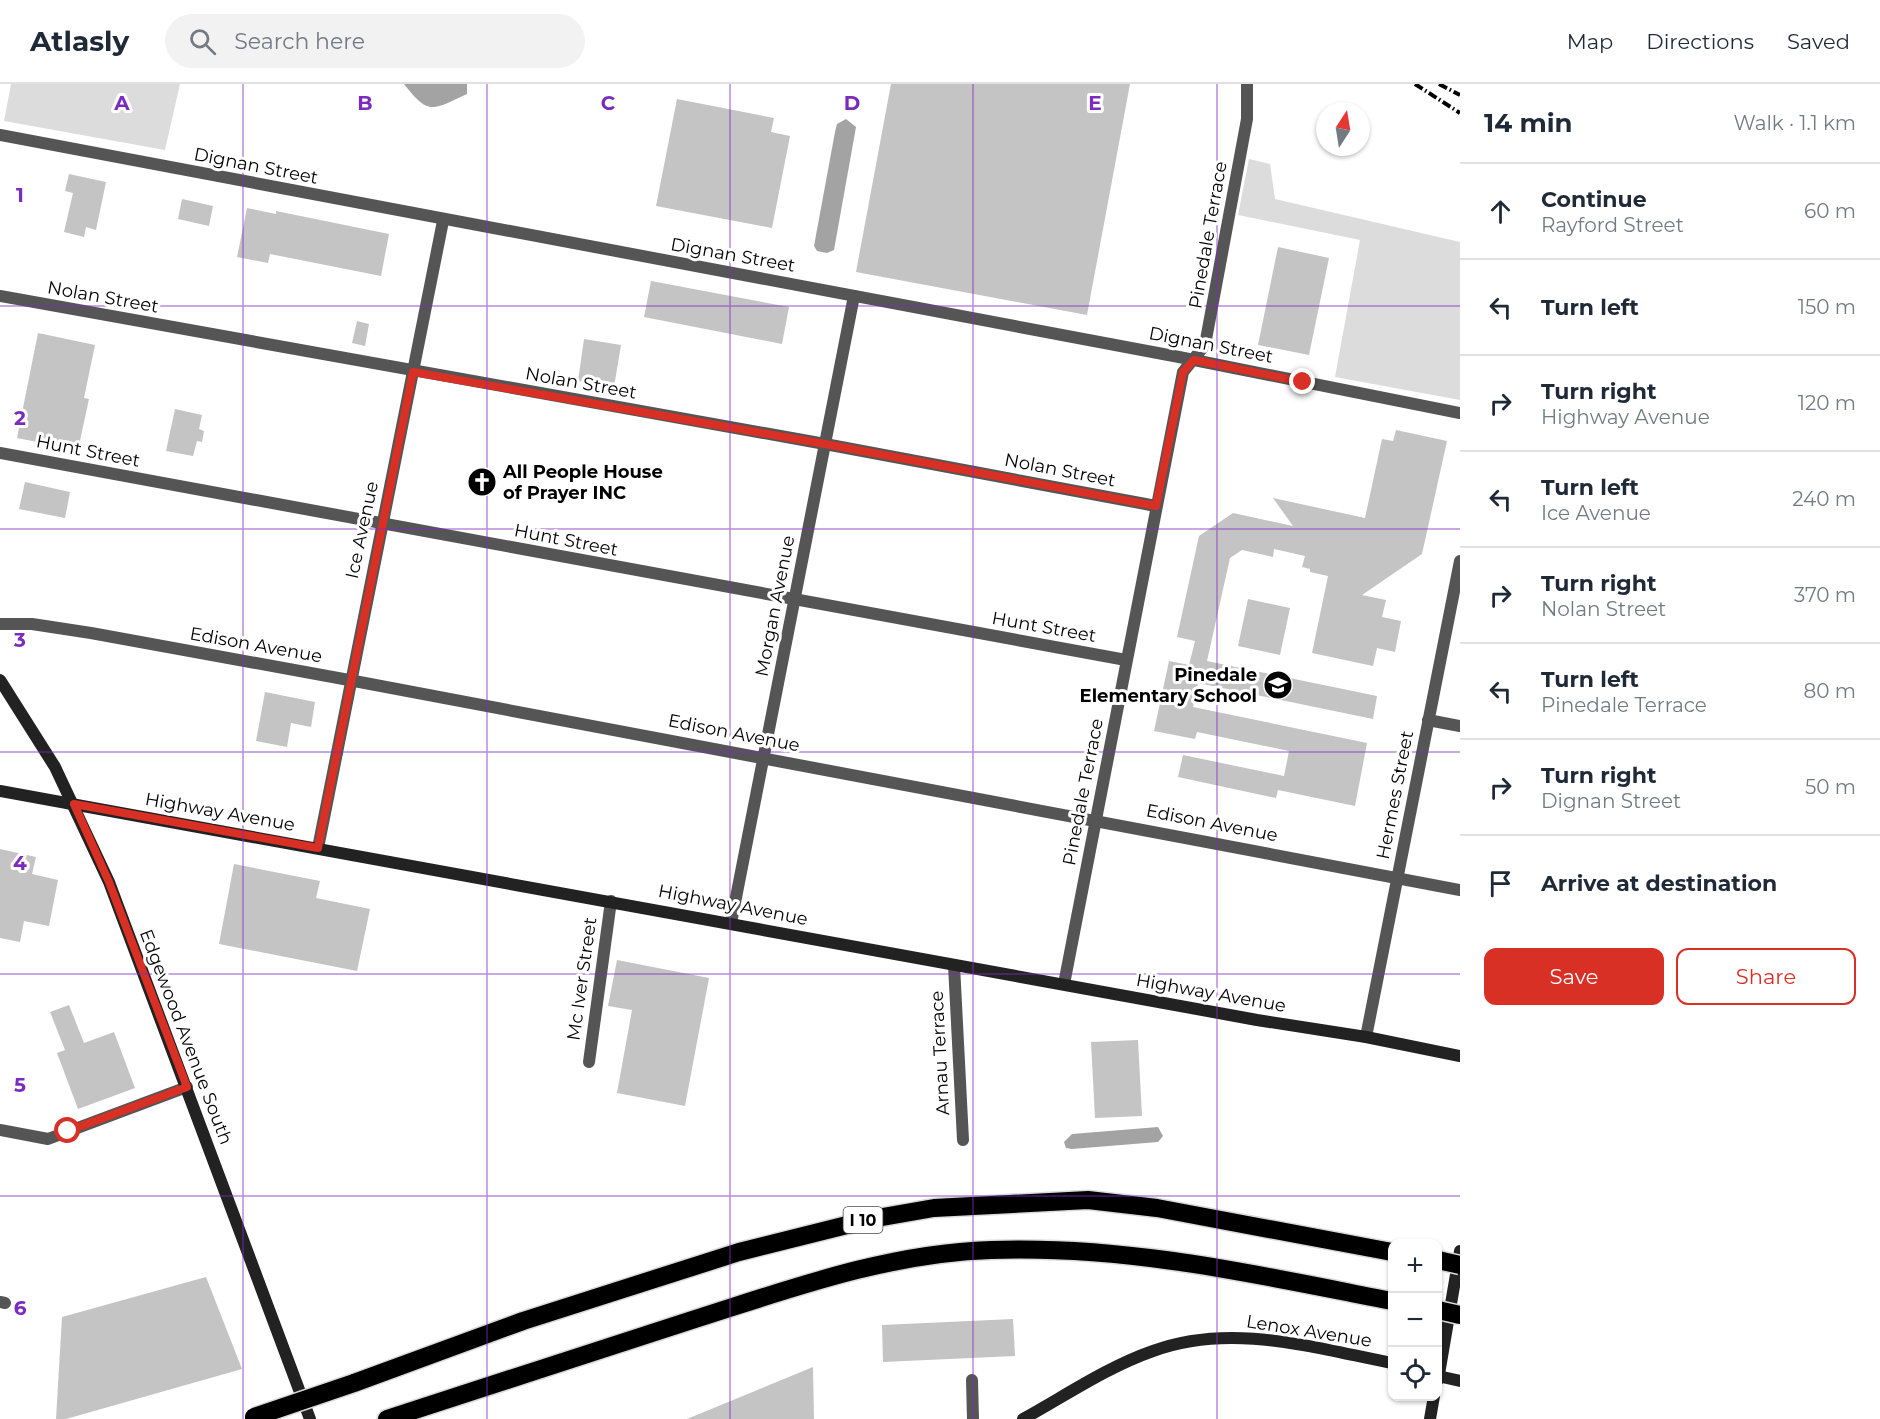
<!DOCTYPE html>
<meta charset="utf-8">
<style>
body{margin:0;font-family:Montserrat,sans-serif;background:#f2f2f3;color:#1f2937}
.controls{position:absolute;right:18px;bottom:18px;display:grid;overflow:hidden;border-radius:12px;box-shadow:0 2px 4px #0004}
.controls button{width:54px;height:54px;display:grid;place-items:center;padding:0;border:0;border-bottom:2px solid #e0e1e3;background:#fff;color:#1f2937;font:30px sans-serif}
.compass{position:absolute;left:1316px;top:18px;width:54px;height:54px;border-radius:50%;background:#fff;box-shadow:0 2px 4px #0004;rotate:12deg}
.stop{position:absolute;width:18px;height:18px;margin:-14px;border:4px solid #d93025;border-radius:50%;background:#fff}
.stop.end{background:#d93025;border-color:#fff;box-shadow:0 2px 6px #0008}
.list{margin:0;padding:0;list-style:none}
h2{display:flex;justify-content:space-between;align-items:center;height:78px;margin:0;padding:0 24px;font-size:26px}
h2 small{font-size:20px;font-weight:400;color:#747a83}
.list li{display:grid;grid-template-columns:39px 1fr auto;gap:18px;align-items:center;box-sizing:border-box;height:96px;padding:0 24px;border-top:2px solid #e0e1e3}
.list b{display:block;font-size:22px;white-space:nowrap}
.list p{margin:0;font-size:20px;white-space:nowrap;color:#747a83}
.list em{font-size:20px;font-style:normal;color:#747a83}
.actions{display:flex;gap:12px;padding:18px 24px}
.actions a{flex:1;padding:14px 0;border:2px solid #d93025;border-radius:12px;text-align:center;font-size:21px;color:#d93025}
.actions .main{background:#d93025;color:#fff}
.icon{flex:none;width:33px;height:33px;fill:none;stroke:currentColor;stroke-width:2;stroke-linecap:round;stroke-linejoin:round}
.map{position:relative;flex:none;width:1460px;height:1335px;overflow:hidden}
header{display:flex;align-items:center;gap:36px;box-sizing:border-box;height:84px;padding:0 30px;background:#fff;border-bottom:2px solid #e0e1e3}
header strong{font-size:28px}
nav{display:flex;gap:33px;margin-inline-start:auto;font-size:21px}
.search{width:420px;height:54px;background:#f2f2f3;display:flex;align-items:center;gap:15px;box-sizing:border-box;padding:0 21px;border-radius:33px;color:#747a83;font-size:22px}
main{display:flex}
aside{flex:1;background:#fff}
.map>svg:first-child{display:block}
.green{fill:#dcdcdc}
.water{fill:#a3a3a3}
.building{fill:#c4c4c4}
.lines{fill:none;stroke-linecap:round;stroke-linejoin:round}
.highway-casing{stroke:#dbdbdb;stroke-width:21}
.street{stroke:#555;stroke-width:12}
.secondary{stroke:#222;stroke-width:12}
.highway{stroke:#000;stroke-width:18}
.rail{stroke:#000;stroke-width:4;stroke-dasharray:9 3 1.5 3;stroke-linecap:butt}
.highway-bridge-casing{stroke:#dbdbdb;stroke-width:21;stroke-linecap:butt}
.highway-bridge{stroke:#000;stroke-width:18}
.route{stroke:#d93025;stroke-width:8}
.grid{fill:none;stroke:#7b2cbf;stroke-width:1.5;stroke-opacity:0.55}
.labels{text-anchor:middle;stroke-width:6;stroke-linejoin:round;paint-order:stroke}
.shield{fill:#fff;stroke:#4c4c4c;stroke-width:1.5}
.shield-label{font-size:16px;font-weight:bold;fill:#000}
.street-label{font-size:18px;fill:#000;stroke:#fff}
.poi-label{font-size:18px;font-weight:bold;fill:#000;stroke:#fff;text-anchor:start}
.grid-label{font-size:20px;text-anchor:middle;font-weight:bold;fill:#7b2cbf;stroke:#fff;stroke-width:6;stroke-linejoin:round;paint-order:stroke}
</style>
<header>
<strong>Atlasly</strong>
<div class="search"><svg class="icon" aria-label="search" viewBox="0 0 24 24"><circle cx="10" cy="10" r="6"/><path d="M15 15l6 6"/></svg>Search here</div>
<nav><a>Map</a><a>Directions</a><a>Saved</a></nav>
</header>
<main>
<div class="map">
<svg width="1460" height="1335" viewBox="0 0 1460 1335">
<rect width="100%" height="100%" fill="#fff"/>
<g class="green">
<path d="M11 0H180L165 66 4 37Z"/>
<path d="M1249 75 1270 80 1275 115 1460 158V316L1335 293 1360 156 1238 131Z"/>
</g>
<g class="water">
<path d="M404 0H467V10C432 26 429 32 404 0Z"/>
<path d="M846 35 856 43 834 166 827 169 817 167 814 162 835 48 837 40Z"/>
<path d="M1158 1043 1163 1052 1158 1058 1072 1065 1066 1064 1064 1058 1072 1050Z"/>
</g>
<g class="building">
<path d="M891 0H1130L1087 231 856 188Z"/>
<path d="M677 15 774 34 771 48 790 52 772 144 656 122Z"/>
<path d="M69 90 106 98 96 146 86 143 84 153 64 148 73 109 65 107Z"/>
<path d="M182 115 213 122 209 142 178 135Z"/>
<path d="M247 124 276 130V127L389 150 381 192 270 170 268 179 237 173Z"/>
<path d="M1278 163 1329 174 1309 271 1258 261Z"/>
<path d="M651 197 789 223 782 260 644 233Z"/>
<path d="M357 237 369 240 365 262 352 259Z"/>
<path d="M38 249 95 261 84 314 89 315 78 366 17 354Z"/>
<path d="M584 255 621 261 614 303 578 297Z"/>
<path d="M175 325 202 331 199 345 204 347 202 358 197 357 193 372 166 367Z"/>
<path d="M1396 346 1447 357 1422 470 1362 511 1386 516 1382 533 1401 537 1395 568 1377 564 1373 582 1312 569 1328 492 1310 488V485L1302 483 1305 472 1274 465 1273 473 1242 466 1230 474 1207 577 1377 612 1373 635 1198 599 1193 623 1367 659 1355 722 1278 706 1276 714 1178 693 1183 671 1284 692 1289 667 1197 648 1195 655 1154 647 1169 577 1189 581 1195 557 1177 553 1199 452 1233 429 1293 442 1273 414 1365 434 1382 355 1393 357Z"/>
<path d="M25 398 70 408 65 434 19 425Z"/>
<path d="M1248 515 1290 524 1280 571 1238 562Z"/>
<path d="M265 608 315 618 311 643 291 639 287 663 256 657Z"/>
<path d="M0 765 36 773 32 790 58 796 49 842 24 837 20 858 0 854Z"/>
<path d="M234 780 320 797 316 814 370 825 357 887 219 860Z"/>
<path d="M617 876 709 894 685 1022 617 1009 632 926 608 922Z"/>
<path d="M69 921 84 959 114 948 135 1004 78 1025 57 969 65 966 50 928Z"/>
<path d="M1138 956 1142 1032 1095 1034 1091 958Z"/>
<path d="M206 1193 242 1285 66 1335H56L62 1233Z"/>
<path d="M1013 1235 1015 1272 883 1278 882 1241Z"/>
<path d="M813 1283 814 1335H687Z"/>
</g>
<g class="lines">
<g class="highway-casing">
<g id="highway">
<path d="M354 1299 523 1237 739 1168 871 1135 934 1124 1088 1116 1157 1124 1392 1168"/>
<path d="M387 1335C488 1302 588 1270 689 1237 787 1206 887 1169 991 1166 1128 1161 1259 1191 1392 1217"/>
</g>
</g>
<g class="street">
<path d="M0 51 1179 273 1460 329"/>
<path d="M0 212 825 360 1156 422"/>
<path d="M0 369 1126 576"/>
<path d="M0 540H32L91 549 349 596 1460 806"/>
<path d="M1428 636 1460 642"/>
<path d="M318 764 443 137"/>
<path d="M731 839 854 212"/>
<path d="M954 881 963 1056"/>
<path d="M1064 900 1183 288 1205 261 1247 35V0"/>
<path d="M1366 953 1460 477"/>
<path d="M589 978 611 817"/>
<path d="M0 1046 48 1055 187 1003"/>
<path d="M0 1218 5 1219"/>
<path d="M972 1296 973 1335"/>
</g>
<g class="secondary">
<path d="M0 596 55 683 109 798 310 1335"/>
<path d="M0 707 1257 936 1366 953 1460 972"/>
<path d="M1438 1292 1460 1297"/>
<path d="M1438 1296 1460 1167"/>
<path d="M1023 1335C1065 1312 1107 1283 1153 1267 1231 1238 1314 1264 1392 1279"/>
<path d="M1430 1335 1434 1312"/>
</g>
<use href="#highway" class="highway"/>
<g class="rail">
<path d="M1415 0 1460 29"/>
<path d="M1439 0 1460 11"/>
</g>
<g class="highway-bridge-casing">
<g id="highway-bridge">
<path d="M1438 1176 1460 1181"/>
<path d="M1438 1226 1460 1231"/>
<path d="M254 1333 354 1299"/>
</g>
</g>
<use href="#highway-bridge" class="highway-bridge"/>
</g>
<g class="lines">
<path class="route" d="M68 1047 187 1003 109 798 74 720 318 764 413 288 825 360 1156 422 1183 288 1194 276 1303 298"/>
</g>
<path class="grid" d="M243 0V1335M487 0V1335M730 0V1335M973 0V1335M1217 0V1335M0 222H1460M0 445H1460M0 668H1460M0 890H1460M0 1112H1460"/>
<defs>
<g id="church-disc" transform="scale(1.5)"><circle r="9.5" fill="#000" stroke="#fff"/><path d="M-1.2-6h2.4v3.5h3.3v2.4h-3.3V6h-2.4V-.1h-3.3v-2.4h3.3Z" fill="#fff"/></g>
<g id="school-disc" transform="scale(1.5)"><circle r="9.5" fill="#000" stroke="#fff"/><path d="M0-5L7-2L0 1L-7-2ZM-4 1L0 2.5L4 1V4Q0 6-4 4Z" fill="#fff"/></g>
</defs>
<g fill-rule="evenodd">
<use href="#church-disc" x="482" y="398"/>
<use href="#school-disc" x="1278" y="601"/>
</g>
<g class="labels">
<rect class="shield" x="843.5" y="1123" width="39" height="26" rx="4.5"/>
<g class="shield-label">
<text x="863" y="1142">I 10</text>
</g>
<g class="street-label">
<text transform="translate(256 82) rotate(11)" y="6">Dignan Street</text>
<text transform="translate(1208 151) rotate(-80)" y="6">Pinedale Terrace</text>
<text transform="translate(733 171) rotate(10)" y="6">Dignan Street</text>
<text transform="translate(103 213) rotate(10)" y="6">Nolan Street</text>
<text transform="translate(1211 261) rotate(11)" y="6">Dignan Street</text>
<text transform="translate(581 299) rotate(10)" y="6">Nolan Street</text>
<text transform="translate(88 367) rotate(11)" y="6">Hunt Street</text>
<text transform="translate(1060 386) rotate(11)" y="6">Nolan Street</text>
<text transform="translate(362 446) rotate(-78)" y="6">Ice Avenue</text>
<text transform="translate(566 456) rotate(11)" y="6">Hunt Street</text>
<text transform="translate(775 522) rotate(-79)" y="6">Morgan Avenue</text>
<text transform="translate(1044 543) rotate(10)" y="6">Hunt Street</text>
<text transform="translate(256 561) rotate(10)" y="6">Edison Avenue</text>
<text transform="translate(734 649) rotate(11)" y="6">Edison Avenue</text>
<text transform="translate(1083 708) rotate(-79)" y="6">Pinedale Terrace</text>
<text transform="translate(1395 711) rotate(-79)" y="6">Hermes Street</text>
<text transform="translate(220 728) rotate(10)" y="6">Highway Avenue</text>
<text transform="translate(1212 739) rotate(11)" y="6">Edison Avenue</text>
<text transform="translate(733 821) rotate(11)" y="6">Highway Avenue</text>
<text transform="translate(582 895) rotate(-82)" y="6">Mc Iver Street</text>
<text transform="translate(1211 909) rotate(10)" y="6">Highway Avenue</text>
<text transform="translate(186 953) rotate(69)" y="6">Edgewood Avenue South</text>
<text transform="translate(940 969) rotate(-93)" y="6">Arnau Terrace</text>
<text transform="translate(1309 1247) rotate(9)" y="6">Lenox Avenue</text>
</g>
<g class="poi-label">
<text x="503" y="394">All People House<tspan x="503" dy="21">of Prayer INC</tspan></text>
<text x="1257" y="597" text-anchor="end">Pinedale<tspan x="1257" dy="21">Elementary School</tspan></text>
</g>
</g>
<g class="grid-label">
<text x="122" y="26">A</text>
<text x="365" y="26">B</text>
<text x="608" y="26">C</text>
<text x="852" y="26">D</text>
<text x="1095" y="26">E</text>
<text x="20" y="118">1</text>
<text x="20" y="341">2</text>
<text x="20" y="563">3</text>
<text x="20" y="786">4</text>
<text x="20" y="1008">5</text>
<text x="20" y="1231">6</text>
</g>
</svg>
<div class="controls">
<button>+</button>
<button>−</button>
<button><svg class="icon" aria-label="locate" viewBox="0 0 24 24"><circle cx="12" cy="12" r="6"/><path d="M12 2v4M12 18v4M2 12h4M18 12h4"/></svg></button>
</div>
<svg class="compass" viewBox="-18 -18 36 36"><path d="M0-13l5 13h-10z" fill="#e53935"/><path d="M0 13l5-13h-10z" fill="#747a83"/></svg>
<div class="stop" style="left:68px;top:1047px"></div>
<div class="stop end" style="left:1303px;top:298px"></div>
</div>
<aside>
<h2>14 min<small>Walk · 1.1 km</small></h2>
<ul class="list">
<li><svg class="icon" aria-label="ahead" viewBox="0 0 24 24"><path d="M12 20V5M6 11l6-6 6 6"/></svg><div><b>Continue</b><p>Rayford Street</p></div><em>60 m</em></li>
<li><svg class="icon" aria-label="left" viewBox="0 0 24 24"><path d="M17 20v-9H6M10 6l-5 5 5 5"/></svg><div><b>Turn left</b></div><em>150 m</em></li>
<li><svg class="icon" aria-label="right" viewBox="0 0 24 24"><path d="M7 20v-9h11M14 6l5 5-5 5"/></svg><div><b>Turn right</b><p>Highway Avenue</p></div><em>120 m</em></li>
<li><svg class="icon" aria-label="left" viewBox="0 0 24 24"><path d="M17 20v-9H6M10 6l-5 5 5 5"/></svg><div><b>Turn left</b><p>Ice Avenue</p></div><em>240 m</em></li>
<li><svg class="icon" aria-label="right" viewBox="0 0 24 24"><path d="M7 20v-9h11M14 6l5 5-5 5"/></svg><div><b>Turn right</b><p>Nolan Street</p></div><em>370 m</em></li>
<li><svg class="icon" aria-label="left" viewBox="0 0 24 24"><path d="M17 20v-9H6M10 6l-5 5 5 5"/></svg><div><b>Turn left</b><p>Pinedale Terrace</p></div><em>80 m</em></li>
<li><svg class="icon" aria-label="right" viewBox="0 0 24 24"><path d="M7 20v-9h11M14 6l5 5-5 5"/></svg><div><b>Turn right</b><p>Dignan Street</p></div><em>50 m</em></li>
<li><svg class="icon" aria-label="arrive" viewBox="0 0 24 24"><path d="M6 21V4h12l-3 4 3 4H6"/></svg><div><b>Arrive at destination</b></div></li>
</ul>
<div class="actions"><a class="main">Save</a><a>Share</a></div>
</aside>
</main>
